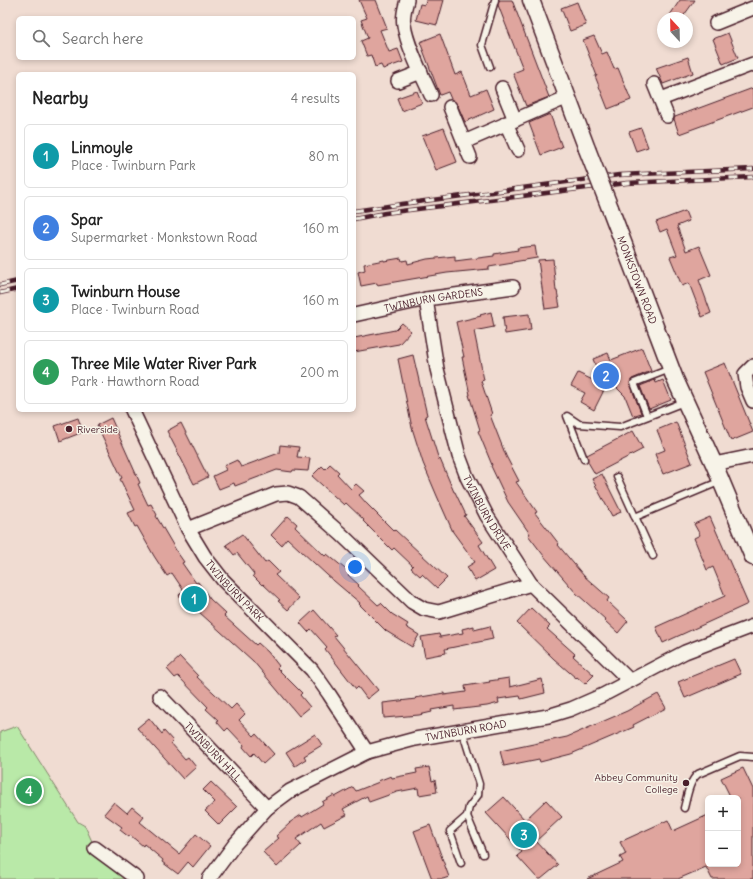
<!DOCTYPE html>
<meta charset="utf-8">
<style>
body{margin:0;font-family:Delius,sans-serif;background:#f6f6f6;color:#222}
.controls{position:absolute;right:12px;bottom:12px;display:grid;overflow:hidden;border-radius:6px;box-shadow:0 2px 6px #0003}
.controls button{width:36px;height:36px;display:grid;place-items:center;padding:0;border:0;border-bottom:1px solid #e0e0e0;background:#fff;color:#222;font:20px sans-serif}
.compass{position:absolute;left:657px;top:12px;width:36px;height:36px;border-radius:50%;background:#fff;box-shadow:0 2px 6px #0003;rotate:338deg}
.you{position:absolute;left:355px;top:567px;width:14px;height:14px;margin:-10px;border:3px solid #fff;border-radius:50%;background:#1a73e8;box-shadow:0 0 0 6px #1a73e833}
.badge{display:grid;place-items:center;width:26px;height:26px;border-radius:50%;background:#b45309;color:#fff;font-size:13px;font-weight:700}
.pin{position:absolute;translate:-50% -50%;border:2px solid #fff;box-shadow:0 1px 4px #0006}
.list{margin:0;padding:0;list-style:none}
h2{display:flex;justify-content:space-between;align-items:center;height:52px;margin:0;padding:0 16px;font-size:17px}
h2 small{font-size:13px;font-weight:400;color:#767676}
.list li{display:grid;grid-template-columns:26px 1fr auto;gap:12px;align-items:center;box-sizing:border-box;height:64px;margin:0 8px 8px;padding:0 8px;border:1px solid #e0e0e0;border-radius:6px}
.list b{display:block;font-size:15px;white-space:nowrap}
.list p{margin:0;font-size:13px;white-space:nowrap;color:#767676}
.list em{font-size:13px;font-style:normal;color:#767676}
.icon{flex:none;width:22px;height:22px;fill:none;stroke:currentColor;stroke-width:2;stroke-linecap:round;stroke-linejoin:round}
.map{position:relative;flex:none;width:753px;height:879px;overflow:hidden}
.search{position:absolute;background:#fff;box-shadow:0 2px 6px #0003;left:16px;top:16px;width:340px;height:44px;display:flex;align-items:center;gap:10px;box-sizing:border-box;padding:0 14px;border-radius:6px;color:#767676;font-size:15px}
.panel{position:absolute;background:#fff;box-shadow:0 2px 6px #0003;left:16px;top:72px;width:340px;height:340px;border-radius:6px}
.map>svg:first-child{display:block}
.green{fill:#b9e9a8;stroke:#82846a}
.building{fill:#dfa59e;stroke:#4a1f2b}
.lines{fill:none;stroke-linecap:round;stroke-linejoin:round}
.service-casing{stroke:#4a1f2b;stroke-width:9}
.minor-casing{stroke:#4a1f2b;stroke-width:16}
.tertiary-casing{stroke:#4a1f2b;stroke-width:19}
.service{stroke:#f7f3e8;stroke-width:6}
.minor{stroke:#f7f3e8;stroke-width:13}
.tertiary{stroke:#f7f3e8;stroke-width:16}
.rail-casing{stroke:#4a1f2b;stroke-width:4.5}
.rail{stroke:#f7f3e8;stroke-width:3;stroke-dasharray:9;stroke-linecap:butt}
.tertiary-bridge-casing{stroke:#4a1f2b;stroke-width:19;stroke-linecap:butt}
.tertiary-bridge{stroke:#f7f3e8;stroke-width:16}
.poi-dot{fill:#4a1f2b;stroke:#f7f3e8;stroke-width:1.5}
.labels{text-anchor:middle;stroke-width:3;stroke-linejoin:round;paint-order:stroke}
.street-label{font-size:10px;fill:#4a1f2b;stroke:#f7f3e8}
.poi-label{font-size:10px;fill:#4a1f2b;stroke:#f7f3e8;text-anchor:start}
</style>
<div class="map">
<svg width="753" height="879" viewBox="0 0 753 879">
<rect width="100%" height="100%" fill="#f0dcd2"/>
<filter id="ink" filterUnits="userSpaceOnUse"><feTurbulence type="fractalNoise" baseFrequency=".025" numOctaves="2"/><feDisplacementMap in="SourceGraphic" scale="8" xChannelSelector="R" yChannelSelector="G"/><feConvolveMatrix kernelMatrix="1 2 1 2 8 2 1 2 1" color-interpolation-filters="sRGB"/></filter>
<g filter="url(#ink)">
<path class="green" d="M17 726 78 822 85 826 95 848 132 879H0V732Z"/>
<g class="building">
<path d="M359 0H376L387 28 380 30 389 52 398 49 403 62 383 69 381 65 375 67 371 55 367 56 361 41 368 38 361 20 367 18Z"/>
<path d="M426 0H444L437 25 416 20 420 4 425 5Z"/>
<path d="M499 0H512L549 97 526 106 513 73 523 69 498 5Z"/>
<path d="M680 0H695L682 18H668Z"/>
<path d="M577 2 586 25 570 31 561 8Z"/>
<path d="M728 33 738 58 723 64 713 39Z"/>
<path d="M440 34 455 75 462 72 471 95 486 89 494 109 465 122 457 104 451 99 448 92 440 95 420 42Z"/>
<path d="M594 36 602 54 607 52 614 69 618 68 631 100 608 109 595 76H597L583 40Z"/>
<path d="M688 57 693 73 663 84 656 68Z"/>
<path d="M753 88V107L679 134 674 119 675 117Z"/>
<path d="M417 91 422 103 402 111 397 98Z"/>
<path d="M550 114 562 147 541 155 529 123Z"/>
<path d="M444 128 457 162 436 170 422 136Z"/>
<path d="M641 128 648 147 636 151 629 132Z"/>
<path d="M685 211 689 221 677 226 686 251 699 246 711 275 699 280 711 313 702 317 689 283 682 286 670 257 677 255 667 229 660 232 656 222Z"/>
<path d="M535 246 537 258 513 262V263L489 267V269L447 273 377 285V283L361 286 358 272 365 270 364 264 384 260V261L401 258 402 261 407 260 408 264 427 259 455 256V261L494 256V254L518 250 517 248Z"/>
<path d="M553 259 556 291H557L560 307 545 309 538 260Z"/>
<path d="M491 312 494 327 474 331 484 380 481 381 492 414 490 415 506 456 519 481 516 482 537 512 535 513 559 544 558 545 584 576 609 598 607 601 628 621 618 633 605 621 606 620 576 593 544 556 528 535 530 534 508 502 491 466 492 465 478 431 480 430 469 395H470L462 357H464L456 322 481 316 480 315Z"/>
<path d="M529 314 531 330 505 334 503 317Z"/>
<path d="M402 323 411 331 399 344 354 352V338L395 330Z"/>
<path d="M642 348 651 371 632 379 630 383 641 413 633 416 625 396 609 380 594 410 580 402 585 393 571 386 578 373 603 385 593 359 608 353 611 360Z"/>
<path d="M413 355 421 389 427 415 425 416 439 460 440 459 454 492H455L466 515 464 516 483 542 479 545 494 570 475 581 467 567 475 562 453 532 437 496 423 463 412 428 398 359Z"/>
<path d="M725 363 753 432 731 441 703 372Z"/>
<path d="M655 380 656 383 663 380 671 400 649 409 640 386Z"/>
<path d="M78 418 83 432 60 441 55 426Z"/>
<path d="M111 418 140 483 138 484 148 505 151 504 157 515 156 516 177 552 184 562 182 563 196 583 198 582 210 599 226 614 224 616 256 645 258 643 268 652 279 666 277 668 302 693 300 695 310 707 299 716 253 661 199 612 193 603 187 607 179 595 184 591 172 573 167 576 154 556 137 526 135 527 128 513 135 510 120 479 122 478 97 425Z"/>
<path d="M676 422 692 463 663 474 655 454 665 450 657 430Z"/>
<path d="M181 423 208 477 194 484 167 431Z"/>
<path d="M633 431 643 449 595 474 588 462 587 455Z"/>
<path d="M280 445 299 447 297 457 310 458 308 471 293 470 292 472 277 470 235 486 234 483 219 489 213 476 226 470 224 466 237 460 241 467 279 453Z"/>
<path d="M330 464 339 472 337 474 351 489 356 484 364 491 359 495 367 504 394 531 395 530 447 578 437 588 422 574 420 576 411 568 413 566 394 548 392 550 363 521 364 520 346 503 344 505 312 476 322 466 325 469Z"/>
<path d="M602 474 621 512 612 516 592 479Z"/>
<path d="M288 516 297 524 295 527 325 556 327 554 350 573 348 575 359 585 358 586 378 605 381 603 392 614 408 624 406 627 419 635 412 647 386 631 359 604 360 603 327 575 287 538 281 545 271 535Z"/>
<path d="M710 517 748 604 663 643 656 627 725 596 713 567 707 570 694 538 700 535 694 524Z"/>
<path d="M242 534 265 563 268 561 279 572 275 575 299 598 288 610 278 601 280 600 263 584 262 585 253 576 254 574 237 553 234 555 226 545Z"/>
<path d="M531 608 550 626 547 629 575 654 573 656 594 675 585 684 577 677 576 678 554 659 517 623Z"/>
<path d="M314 610 336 635 334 636 378 690 367 699 358 687 356 689 325 649 327 647 311 629 308 632 300 623Z"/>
<path d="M474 626V630L490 626 493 639 445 649 446 653 425 657 421 637 439 634 440 637 463 633 462 629Z"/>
<path d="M180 657 198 676 197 677 231 709 236 704 245 714 239 720 254 736 256 734 274 754 263 764 254 753 251 756 243 747 244 745 228 728 225 731 217 722 218 720 206 709 208 707 178 676 175 678 167 669Z"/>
<path d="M734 659 741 674 685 698 678 682Z"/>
<path d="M509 678 510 687 542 679 545 693 521 699 520 696 498 699 499 703 487 706 454 710V706L431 710 432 712 419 715 384 718 383 703 416 699 415 698 433 695 444 693V695L466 692 465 686 490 682 489 681Z"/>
<path d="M658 694 666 708 633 725 634 727 571 754 540 762 539 759 504 766 500 751 567 737 627 711Z"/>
<path d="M149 718 162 734 164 731 173 741 171 743 185 759 188 757 196 767 183 779 137 728Z"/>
<path d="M315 734 322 745 304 756 306 759 295 766 286 752Z"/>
<path d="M429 767 432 781 435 780 437 792 419 795 418 788 397 792 369 802 367 796 343 809 347 815 324 827 321 822 296 839 301 845 277 867 263 852 279 838 276 836 290 823H289L301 815 302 817 323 804 322 802 334 795 335 797 353 787 356 791 379 782 378 781 391 776 392 778 417 773 416 769Z"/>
<path d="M743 768 753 789V879H712L706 867 678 879H587L623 862 620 857 626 854 620 842 668 820 673 831 708 815V864H738V798H731L721 778Z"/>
<path d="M211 782 237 807 219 825 205 811 215 802 203 790Z"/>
<path d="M504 797 525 820 546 800 562 817 536 841 558 865 541 879H538L517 856 522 852 486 813Z"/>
<path d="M114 802 127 813 132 807 144 817 140 822 179 854 196 834 210 846 193 867 188 862 178 874 162 862 163 860 144 844 143 846 130 835 129 837 120 830 122 827 104 814Z"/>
<path d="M430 825 449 877 443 879H432L414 831Z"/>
</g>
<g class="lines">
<g class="service-casing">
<g id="service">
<path d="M490 67 482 45 495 0"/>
<path d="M647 416 634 383 670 369"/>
<path d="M584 459 567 416 579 424 620 427 684 402"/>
<path d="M617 477 653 556"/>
<path d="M635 517 721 481"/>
<path d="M684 808C687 797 689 781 698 774L740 756 753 757"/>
<path d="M467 816 483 854"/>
<path d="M461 863 450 831 467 816 469 807 478 795 479 784 462 730"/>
</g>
</g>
<g class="minor-casing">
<g id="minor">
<path d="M407 0C405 8 402 16 404 25 407 46 422 75 431 95"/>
<path d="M716 23 753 8"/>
<path d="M398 81 421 72"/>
<path d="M654 84 667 116"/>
<path d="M502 88 515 120"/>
<path d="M661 99 753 64"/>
<path d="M450 107 470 157"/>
<path d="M506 123 518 150"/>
<path d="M464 142 568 97"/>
<path id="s1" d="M426 299 437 369 459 456 467 477 487 516 531 584 630 681"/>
<path id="s2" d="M354 315 426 299 513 287"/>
<path d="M753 366 745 374 747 387 753 401"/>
<path id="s3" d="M132 410 188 529 205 557 223 580 312 670 329 694 367 752"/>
<path d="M714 464 753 456"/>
<path d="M188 529 276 494 288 493 299 497 341 534 412 602 424 609 439 612 531 584"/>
<path id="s4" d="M160 696 267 808"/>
<path d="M95 848 137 879"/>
<path id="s5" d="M209 879 235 844 267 808 290 791 367 752 415 739 548 716 571 709 603 695 685 652 753 626"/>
</g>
</g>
<g class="tertiary-casing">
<g id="tertiary">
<path d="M531 0 587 149"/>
<path id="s6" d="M610 208 675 379 714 464 753 557"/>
</g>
</g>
<use href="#service" class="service"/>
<use href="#minor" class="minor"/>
<use href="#tertiary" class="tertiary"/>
<g class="rail-casing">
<g id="rail">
<path d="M354 211 402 204 619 175 753 169"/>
<path d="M354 219 385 213 627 183 753 177"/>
<path d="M0 285 18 281"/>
<path d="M0 293 18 289"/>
</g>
</g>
<use href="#rail" class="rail"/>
<g class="tertiary-bridge-casing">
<path id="tertiary-bridge" d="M587 149 610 208"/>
</g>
<use href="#tertiary-bridge" class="tertiary-bridge"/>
</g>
</g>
<g class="poi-dot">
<circle cx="69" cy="429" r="4"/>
<circle cx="686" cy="783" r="4"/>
</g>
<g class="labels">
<g class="street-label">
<text dy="4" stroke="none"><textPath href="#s6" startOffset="77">MONKSTOWN ROAD</textPath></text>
<text dy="4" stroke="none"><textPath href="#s2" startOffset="81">TWINBURN GARDENS</textPath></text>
<text dy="4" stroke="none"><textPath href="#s1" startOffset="224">TWINBURN DRIVE</textPath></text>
<text dy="4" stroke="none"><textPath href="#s3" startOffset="209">TWINBURN PARK</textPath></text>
<text dy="4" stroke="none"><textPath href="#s5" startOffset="308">TWINBURN ROAD</textPath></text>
<text dy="4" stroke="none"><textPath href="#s4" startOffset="77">TWINBURN HILL</textPath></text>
</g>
<g class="poi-label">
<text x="77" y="433">Riverside</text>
<text x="678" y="781" text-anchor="end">Abbey Community<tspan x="678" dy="12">College</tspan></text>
</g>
</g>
</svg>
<div class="controls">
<button>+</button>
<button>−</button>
</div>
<svg class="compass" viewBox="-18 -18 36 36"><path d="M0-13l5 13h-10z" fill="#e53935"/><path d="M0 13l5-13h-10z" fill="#767676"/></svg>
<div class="you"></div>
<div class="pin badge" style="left:194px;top:599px;background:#0f9aa8">1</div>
<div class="pin badge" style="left:606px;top:376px;background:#3f7fe0">2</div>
<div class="pin badge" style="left:524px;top:835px;background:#0f9aa8">3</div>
<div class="pin badge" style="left:29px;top:791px;background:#2e9e5b">4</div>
<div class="search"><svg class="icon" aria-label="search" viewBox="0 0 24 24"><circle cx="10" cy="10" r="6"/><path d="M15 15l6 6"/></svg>Search here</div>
<section class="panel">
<h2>Nearby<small>4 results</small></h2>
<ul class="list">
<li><span class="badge" style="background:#0f9aa8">1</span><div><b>Linmoyle</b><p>Place · Twinburn Park</p></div><em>80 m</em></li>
<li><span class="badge" style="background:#3f7fe0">2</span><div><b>Spar</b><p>Supermarket · Monkstown Road</p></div><em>160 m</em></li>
<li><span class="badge" style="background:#0f9aa8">3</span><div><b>Twinburn House</b><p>Place · Twinburn Road</p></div><em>160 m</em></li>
<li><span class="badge" style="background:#2e9e5b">4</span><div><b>Three Mile Water River Park</b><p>Park · Hawthorn Road</p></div><em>200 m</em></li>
</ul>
</section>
</div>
